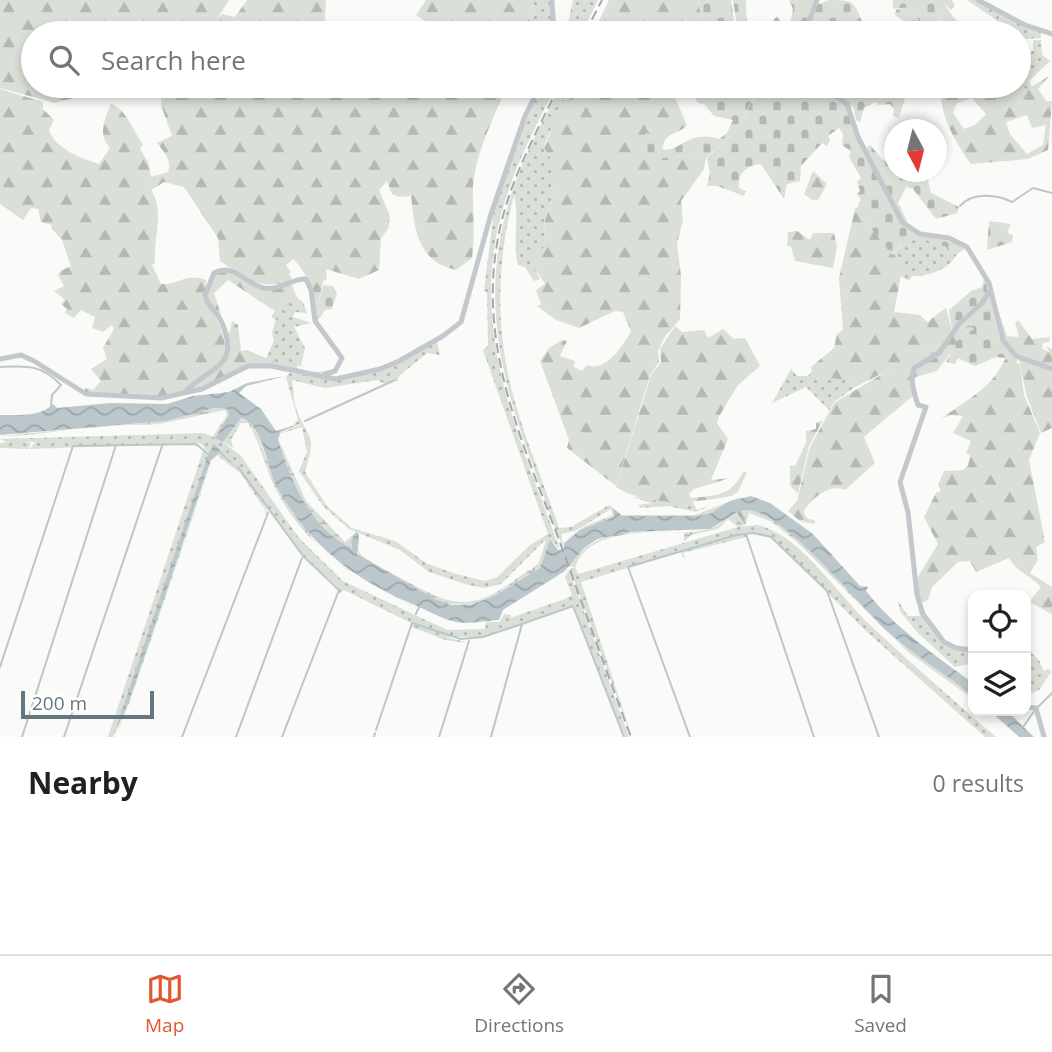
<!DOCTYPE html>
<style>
body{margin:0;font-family:"Open Sans",sans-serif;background:#f6f6f6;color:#202124}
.controls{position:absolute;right:21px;bottom:21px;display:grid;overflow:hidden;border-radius:14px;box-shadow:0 4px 10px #0003}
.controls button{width:63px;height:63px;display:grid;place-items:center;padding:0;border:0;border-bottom:2px solid #e0e0e0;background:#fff;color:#202124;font:35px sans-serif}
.compass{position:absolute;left:884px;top:119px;width:63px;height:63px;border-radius:50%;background:#fff;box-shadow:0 4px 10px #0003;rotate:173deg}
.scale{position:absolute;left:21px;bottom:18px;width:133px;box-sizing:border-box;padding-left:7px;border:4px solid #657683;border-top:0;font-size:19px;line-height:24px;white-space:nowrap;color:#657683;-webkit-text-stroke:5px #fff;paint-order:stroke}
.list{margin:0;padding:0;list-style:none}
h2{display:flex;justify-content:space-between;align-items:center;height:91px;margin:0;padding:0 28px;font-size:30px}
h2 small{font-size:23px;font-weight:400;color:#757577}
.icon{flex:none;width:38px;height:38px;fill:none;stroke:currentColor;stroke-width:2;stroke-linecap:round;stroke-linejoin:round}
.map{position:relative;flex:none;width:1052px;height:737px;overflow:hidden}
.search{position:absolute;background:#fff;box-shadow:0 4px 10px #0003;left:21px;right:21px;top:21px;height:77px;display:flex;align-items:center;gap:18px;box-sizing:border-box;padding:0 24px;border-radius:38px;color:#757577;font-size:26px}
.sheet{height:217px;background:#fff}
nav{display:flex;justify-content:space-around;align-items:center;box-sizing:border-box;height:98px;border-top:2px solid #e0e0e0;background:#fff;font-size:19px;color:#757577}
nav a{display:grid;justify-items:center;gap:4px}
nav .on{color:#e4572e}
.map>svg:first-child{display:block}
.grass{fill:url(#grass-dots)}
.forest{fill:url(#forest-firs);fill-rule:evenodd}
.wetland{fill:url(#wetland-marsh)}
.cemetery{fill:url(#cemetery-stones)}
.water{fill:url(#water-waves)}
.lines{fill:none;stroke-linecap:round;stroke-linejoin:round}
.stream{stroke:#bbc7cb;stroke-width:2}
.minor{stroke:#c3c8cc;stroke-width:5}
.rail{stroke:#a2aab0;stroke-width:2;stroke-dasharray:10 5;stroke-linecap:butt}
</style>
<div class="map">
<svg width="1052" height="737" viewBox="0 0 1052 737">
<defs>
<pattern id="grass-dots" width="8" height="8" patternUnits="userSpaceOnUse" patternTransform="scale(1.75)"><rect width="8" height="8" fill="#dadfd7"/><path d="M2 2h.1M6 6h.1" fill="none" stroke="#b4b9b4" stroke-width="1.8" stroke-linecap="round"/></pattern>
<pattern id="forest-firs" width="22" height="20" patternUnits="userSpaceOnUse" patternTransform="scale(1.75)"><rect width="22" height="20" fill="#dadfd7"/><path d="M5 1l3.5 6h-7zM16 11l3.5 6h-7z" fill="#b4b9b4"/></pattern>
<pattern id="wetland-marsh" width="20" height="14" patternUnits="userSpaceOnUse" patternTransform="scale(1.75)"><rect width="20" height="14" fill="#dadfd7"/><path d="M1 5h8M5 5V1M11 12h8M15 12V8" fill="none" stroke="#b4b9b4"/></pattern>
<pattern id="cemetery-stones" width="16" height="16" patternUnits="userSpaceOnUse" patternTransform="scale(1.75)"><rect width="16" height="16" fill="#dadfd7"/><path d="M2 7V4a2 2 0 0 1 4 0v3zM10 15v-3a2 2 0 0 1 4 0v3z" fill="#b4b9b4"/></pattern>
<pattern id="water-waves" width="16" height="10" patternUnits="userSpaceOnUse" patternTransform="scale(1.75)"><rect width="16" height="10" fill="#bbc7cb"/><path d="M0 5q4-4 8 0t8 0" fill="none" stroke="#9ca6aa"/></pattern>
</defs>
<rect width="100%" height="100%" fill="#fafaf8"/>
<g class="grass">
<path d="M533 0H551L553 33H530Z"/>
<path d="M573 0H598L582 33H566Z"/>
<path d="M967 0H977L1041 32V38L1024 39Z"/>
<path d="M1033 40H1041L1042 55 1050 61 1029 81 1032 86 1026 91 1022 84 1032 70 1019 78V67L1027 52 1033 51Z"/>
<path d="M541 86H556C539 120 520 155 508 192 463 321 517 430 560 550L550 539 544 541 501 584 485 588 468 585 429 572 400 550 349 529 323 506 299 471 307 452 302 427 279 434 301 424 293 425 298 420 286 377 289 373 343 380 359 373 381 370 437 341 440 355 427 353 399 376 397 382 395 379 385 384 377 380 325 388 292 380C294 389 293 400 296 408 309 443 317 430 305 472L327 506 352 528 395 541 426 563 453 573 484 581 496 578 530 545 548 534 483 350 488 346 487 292 484 291 494 210 519 136Z"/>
<path d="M561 86H574C570 108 548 126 544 148L550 154 557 184 544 224 546 248 534 250V267L540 279 534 281 525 267 518 265C512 244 520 218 514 195 496 264 495 333 515 402 527 445 545 485 559 528L571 527 609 505 611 509 575 531 561 534 564 549C553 525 545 499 536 474 503 385 481 308 506 213 517 168 540 127 561 86Z"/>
<path d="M917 238 940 243 957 254C949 269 929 277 912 276L909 281 899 275 892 255 905 242Z"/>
<path d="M297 298 303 302 307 313 295 312 293 317 311 323 294 327 305 348 301 365 305 368 298 365 296 368 310 372 334 371C309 378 287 370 266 359L274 340 272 333 280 304Z"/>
<path d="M791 369 797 376H808L813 370 848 380 855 387 834 402 829 410 806 387 772 403Z"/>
<path d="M204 433 220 440 241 456 299 538 343 581 447 630 485 629 486 622H500L504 614 511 615 510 618 565 599 572 595 565 577 569 570 629 737H625L573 605 483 637H447L468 643 445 640 412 627 413 624 442 634 411 623 344 590 338 594 339 588 303 555 251 484 268 512 265 515 266 511 241 474 217 455 212 461 130 701 115 737 214 455 219 453 247 478 216 447 209 453 200 443 30 449 35 442H22L31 443 28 449 0 448V443L7 442 0 439Z"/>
<path d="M203 451 209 455 113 737H108Z"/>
<path d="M633 497 692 501 697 510 709 506 696 512 668 506 641 508 638 505 651 503Z"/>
<path d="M757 525C798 532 841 598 872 627 912 664 954 701 996 737H985L867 632 771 537 745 533 746 537 683 553 685 560 681 552 581 582 632 737 570 569 575 567 578 574 738 527Z"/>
<path d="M913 580 917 600 942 641 973 651V663L955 667 916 631 900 611 898 601 908 616H920Z"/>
<path d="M1026 648 1039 660 1044 671 1049 669 1051 672 1039 690 1029 694 1026 691V681L1032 674 1026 670Z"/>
</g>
<g class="forest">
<path d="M0 0H229L215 22 202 33H33V86H118L55 103 0 88Z"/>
<path d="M247 0H326L325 19 335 33H203L222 14 235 17Z"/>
<path d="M426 0H533L530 33H434L425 21 416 15Z"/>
<path d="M609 0H698L702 21 711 33H593Z"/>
<path d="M942 0 953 17 965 27 961 33H946L939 16 944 13 939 5Z"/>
<path d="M908 6 927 33H912L906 23 895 15 896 10Z"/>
<path d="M1033 69 1022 84 1026 90 1049 76 1038 89 1046 101H1052L1048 150 1028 159 971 164C959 148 932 105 945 86H990L985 90 987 92 994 86H1001L997 98 1009 86H1019V78ZM972 98 986 114 975 125 964 129 953 113 957 103ZM1027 115 1032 128 1046 125 1043 145 1027 154 1010 134 1006 122Z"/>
<path d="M162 86H507C494 117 472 160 473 194 473 216 475 236 472 258L456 270C416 261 415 228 411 196L399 197 392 194 387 181 379 190 390 216 388 229 381 238 379 270 359 279 326 269 327 279 323 281 318 305 319 319 316 320C313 295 310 275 293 259L286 265 291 272 289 274 293 281 290 283C255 288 248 280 220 261L218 238 184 187 164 182 151 190C165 211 153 239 155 263L152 265 161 284C178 285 188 272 206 280 203 310 231 325 224 361L183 394 170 397 83 392 86 388 93 390 101 381 91 369 107 359 103 348 114 329 112 325 103 332 92 328 95 317 81 310 74 318 65 313 67 309 61 304 65 300 54 291 64 286 58 275 60 271 71 266 62 240 51 228 52 225 41 222 38 209 31 208 23 220 0 204V89L43 102V109L54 120 49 130C56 149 80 158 99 164L110 148C97 133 105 120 111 103 128 112 132 129 143 144L140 149 149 164 151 177 168 172C172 160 164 152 157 143L172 136 161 105Z"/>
<path d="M574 86H687L691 95 683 98 679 93 675 98 687 125C682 132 671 132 665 140L655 139 641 145 675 156 706 158 704 169 681 201 683 220 677 244 681 276 680 319 664 338 658 351 659 362 650 375 616 486 567 448 569 440 540 361 549 348 562 340 567 341 560 356 575 361 574 367 582 371 587 365C605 373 623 346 631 331L623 312 615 311 579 328 556 320 537 306 541 304 536 290 545 284 534 267V250L546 248 544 224 557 184C552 172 553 157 544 148L563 101 570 99Z"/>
<path d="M813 171 827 184 818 200H812L804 194Z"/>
<path d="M859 206 870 227 903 265 894 312 920 315 927 322 946 308 952 331 943 343 855 387 848 380 813 376 811 367 834 348 837 334 843 330 839 278 855 209Z"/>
<path d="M797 231 810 240 813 233H834L837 247 833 268 795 261 791 247 787 246 788 232Z"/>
<path d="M226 271 263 288 292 285 297 298 280 304 276 320 271 317 275 311 228 280 214 293 224 324 206 296 214 274Z"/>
<path d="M997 307 1007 336 1019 337 1015 322 1019 321 1032 339 1050 337 1049 342 1043 343 1042 348 1050 353 1046 346 1052 349V368L1020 358 1003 340Z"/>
<path d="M232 321 238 325 241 351 247 350 281 365 256 364 186 393 225 362 226 333 230 332Z"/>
<path d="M970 325 974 329 965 333 937 371 912 378 914 395 864 437 875 463 845 490C828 483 812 499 803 512L808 519 815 520 814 524 800 521 788 511 797 501 810 447 834 403 899 364 942 344 954 331Z"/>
<path d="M675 326 682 332 704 330 708 338 723 329 734 339 745 338 760 366 738 385 718 418 717 423 728 439 711 480 730 478 694 489 689 494 691 498C717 495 730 497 743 472H747L738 492 731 496C696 503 647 507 616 487L651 375 661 362 660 349Z"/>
<path d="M1005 358 1020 364 1024 395 1040 433 1029 460 1045 542 1036 547 1038 560 1030 573 1052 587V614L1029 602 1041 587C1029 575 1017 572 1009 558L976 572 970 561 958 562 932 587 928 600 919 604 916 580 938 544 924 517 936 493 941 491 938 485 944 471 963 470 968 466 970 455 966 453 971 441 953 433 963 416 951 415 941 419C964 401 995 387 1005 358Z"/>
<path d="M1019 358 1052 370V428L1041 433 1026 394Z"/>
<path d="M823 420 809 446 798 493 790 486V465L795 466 806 443V431L816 429V423Z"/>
</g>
<g class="wetland">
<path d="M214 408 227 409 229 413 215 438 213 436 227 415 225 410 159 424 100 426 29 435 0 436 166 421Z"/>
<path d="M241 418 249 422 258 435 276 485 316 544 346 569 418 608C357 579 302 547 273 483 264 463 260 442 248 423H241L231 440 233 448 223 442Z"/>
<path d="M278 439 306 501 345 542 356 532 351 540 352 548C311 531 290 478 278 439Z"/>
<path d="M741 497 711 513 694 517 621 516 614 509V517L580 530 563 541 585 526 613 515 609 505 622 515H695Z"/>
<path d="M745 509C794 516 858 608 898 641 917 656 962 680 973 699L908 652 796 541 772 522 749 513 745 526 741 514Z"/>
<path d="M737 512 743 526 738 527 728 519 718 529 691 535 684 542V533C650 532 588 528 575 567L569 566C607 513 657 542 709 529 720 527 726 516 737 512Z"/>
<path d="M359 534 358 549 361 555C375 565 392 573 408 582 452 606 472 612 515 580 540 561 536 574 546 540L550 539 540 568 487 600 471 605 447 604 435 599 360 556 355 548Z"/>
</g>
<g class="cemetery">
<path d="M698 0H731L736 33H711L702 21Z"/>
<path d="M733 0H746L747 33H738Z"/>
<path d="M789 0H816L803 33H763L777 16 783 26 790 24 793 9Z"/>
<path d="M829 0C855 0 854 2 863 24L856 28 854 24 850 25 849 33 832 26 827 33H813L811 18 816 5Z"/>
<path d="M893 0H952L955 6 951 10 942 1 940 4 944 13 939 16 941 25 948 30 946 33H927L909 7 893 9Z"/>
<path d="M687 86H759L736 131 760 86H821L828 94 845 102C852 123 890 215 905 225 924 238 946 237 966 248L957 254C937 239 909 231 892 255L870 227 858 204 861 200 857 194 860 191 857 182 861 178 849 157 851 151 842 145 843 134 839 128 828 136 830 141 827 146 822 143 801 166 800 181 787 184 784 199 761 164C747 165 737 173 739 188L746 191 744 196 718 186H707L710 174 707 158 736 131 706 158 675 156 674 160H655L641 145 646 133 665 140 662 149C679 154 688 129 719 139L727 133 733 120 714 116 704 104 698 103Z"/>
<path d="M823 86H920L905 98 899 118 893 116 894 109 890 104 878 105 876 102 864 108 860 122 856 120 853 106 850 108Z"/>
<path d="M870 145 882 159 894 165V172H930L928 181 931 193 959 207 957 213 936 219 913 189 906 187 898 203 907 221 905 224 865 149Z"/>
<path d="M989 221 1011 224 1007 232 1013 236 1012 242 987 250Z"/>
<path d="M985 276 988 293 952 331 949 310 971 291 982 287Z"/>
<path d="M323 285 333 286 337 293 332 309 325 310 319 319 318 306Z"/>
<path d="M990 294 999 337 1018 361 1011 364 1005 358 996 357 975 366 958 358 955 364 946 362 960 336 974 329 970 325 954 331Z"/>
</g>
<g class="water">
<path d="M285 376 246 386 239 393 261 409 276 431 301 423 281 432 278 439C290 479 311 530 352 548L351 540 356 532 359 534 357 554 435 599 451 605H471L494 596 540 568 550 539 558 550 564 549V543L580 530 614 517 613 508 622 516H698L711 513 730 501 751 496 770 503 813 534 860 586 868 587 866 591C895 628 936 656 973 683V696C945 673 915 656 888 632 862 609 776 500 742 511L744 526 737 512 710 529 630 532 597 539 583 549 565 571 503 610 499 620C485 621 465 625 452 621 440 618 429 611 417 606 353 578 312 549 277 487 267 469 263 424 241 418L223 442 215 438 229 414 227 409 214 408 166 421 0 435V415C18 415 41 417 53 404L57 408 110 403 167 404 193 396 229 392 247 383Z"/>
<path d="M214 444 241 472 219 453 211 460 129 701 113 737 208 455 203 451 209 453Z"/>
<path d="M990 711H1007L1034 737H1019Z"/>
</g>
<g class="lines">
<g class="stream">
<path d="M960 206C972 192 996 194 1012 202L1033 188 1052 193"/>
<path d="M0 367C26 366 41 364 61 385L52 395 51 405"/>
<path d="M305 421 395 380"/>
<path d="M238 467 303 556 339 590 282 737"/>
<path d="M746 534 814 737"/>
<path d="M416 614 419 607"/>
<path d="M522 624 573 606 624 737"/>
<path d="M0 667 73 446 196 444 206 452"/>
<path d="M1038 707 1052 693"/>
<path d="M1023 727 1035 710"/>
<path d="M376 730 412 623 461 639 483 637 522 624 491 737"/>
<path d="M22 737 116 445"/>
<path d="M64 737 162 446"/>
<path d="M182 737 268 513"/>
<path d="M236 737 302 558"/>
<path d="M374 737 375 733"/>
<path d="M439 737 469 641"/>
<path d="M690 737 628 567 736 535 754 533 771 537 827 591 879 737"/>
</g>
<g class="minor">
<path d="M552 0 554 33"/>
<path d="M978 0 1025 25 1052 34"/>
<path d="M812 33 809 21 817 0"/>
<path d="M822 86 847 104 858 137 902 222 920 234 949 238 967 247 989 283 1003 340 1016 356 1052 369"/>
<path d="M0 359 21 355 34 361 86 394 161 398 202 389 248 366H271L336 379 380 369 399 361 443 336 461 322 491 214 525 116 540 86"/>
<path d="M185 392C209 366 241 369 222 323 218 312 207 307 205 295L214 273C234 262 245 284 264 288 280 291 292 278 306 279L311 290 315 321 342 358 335 371 325 374"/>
<path d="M973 650 956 648 944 642 923 614 917 595 908 512 900 482 926 407 918 405C914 393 910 380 914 368L939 353 959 324 981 304 990 291"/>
<path d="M1026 707 1036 708 1044 737"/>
</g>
<g class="rail">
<path d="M585 33 602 0"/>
<path d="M559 86C534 137 506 187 497 244 479 347 522 442 558 537 582 603 606 670 631 737"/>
</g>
</g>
</svg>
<div class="controls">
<button><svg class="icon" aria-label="locate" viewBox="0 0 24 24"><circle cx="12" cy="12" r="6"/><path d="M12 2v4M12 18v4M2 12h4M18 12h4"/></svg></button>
<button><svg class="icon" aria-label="layers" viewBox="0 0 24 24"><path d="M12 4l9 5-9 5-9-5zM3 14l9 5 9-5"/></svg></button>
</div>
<svg class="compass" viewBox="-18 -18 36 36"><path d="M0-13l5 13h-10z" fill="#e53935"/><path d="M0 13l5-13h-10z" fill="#757577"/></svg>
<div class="scale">200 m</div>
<div class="search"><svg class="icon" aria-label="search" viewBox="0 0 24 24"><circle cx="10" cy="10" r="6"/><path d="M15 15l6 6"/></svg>Search here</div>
</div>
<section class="sheet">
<h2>Nearby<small>0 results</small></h2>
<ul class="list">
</ul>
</section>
<nav>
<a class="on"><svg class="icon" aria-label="map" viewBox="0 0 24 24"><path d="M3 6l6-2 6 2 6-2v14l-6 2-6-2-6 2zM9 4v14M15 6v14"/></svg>Map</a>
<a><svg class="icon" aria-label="directions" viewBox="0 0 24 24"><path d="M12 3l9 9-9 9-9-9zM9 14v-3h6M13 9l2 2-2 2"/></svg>Directions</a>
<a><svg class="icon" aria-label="saved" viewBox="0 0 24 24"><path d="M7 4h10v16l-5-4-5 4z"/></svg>Saved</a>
</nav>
